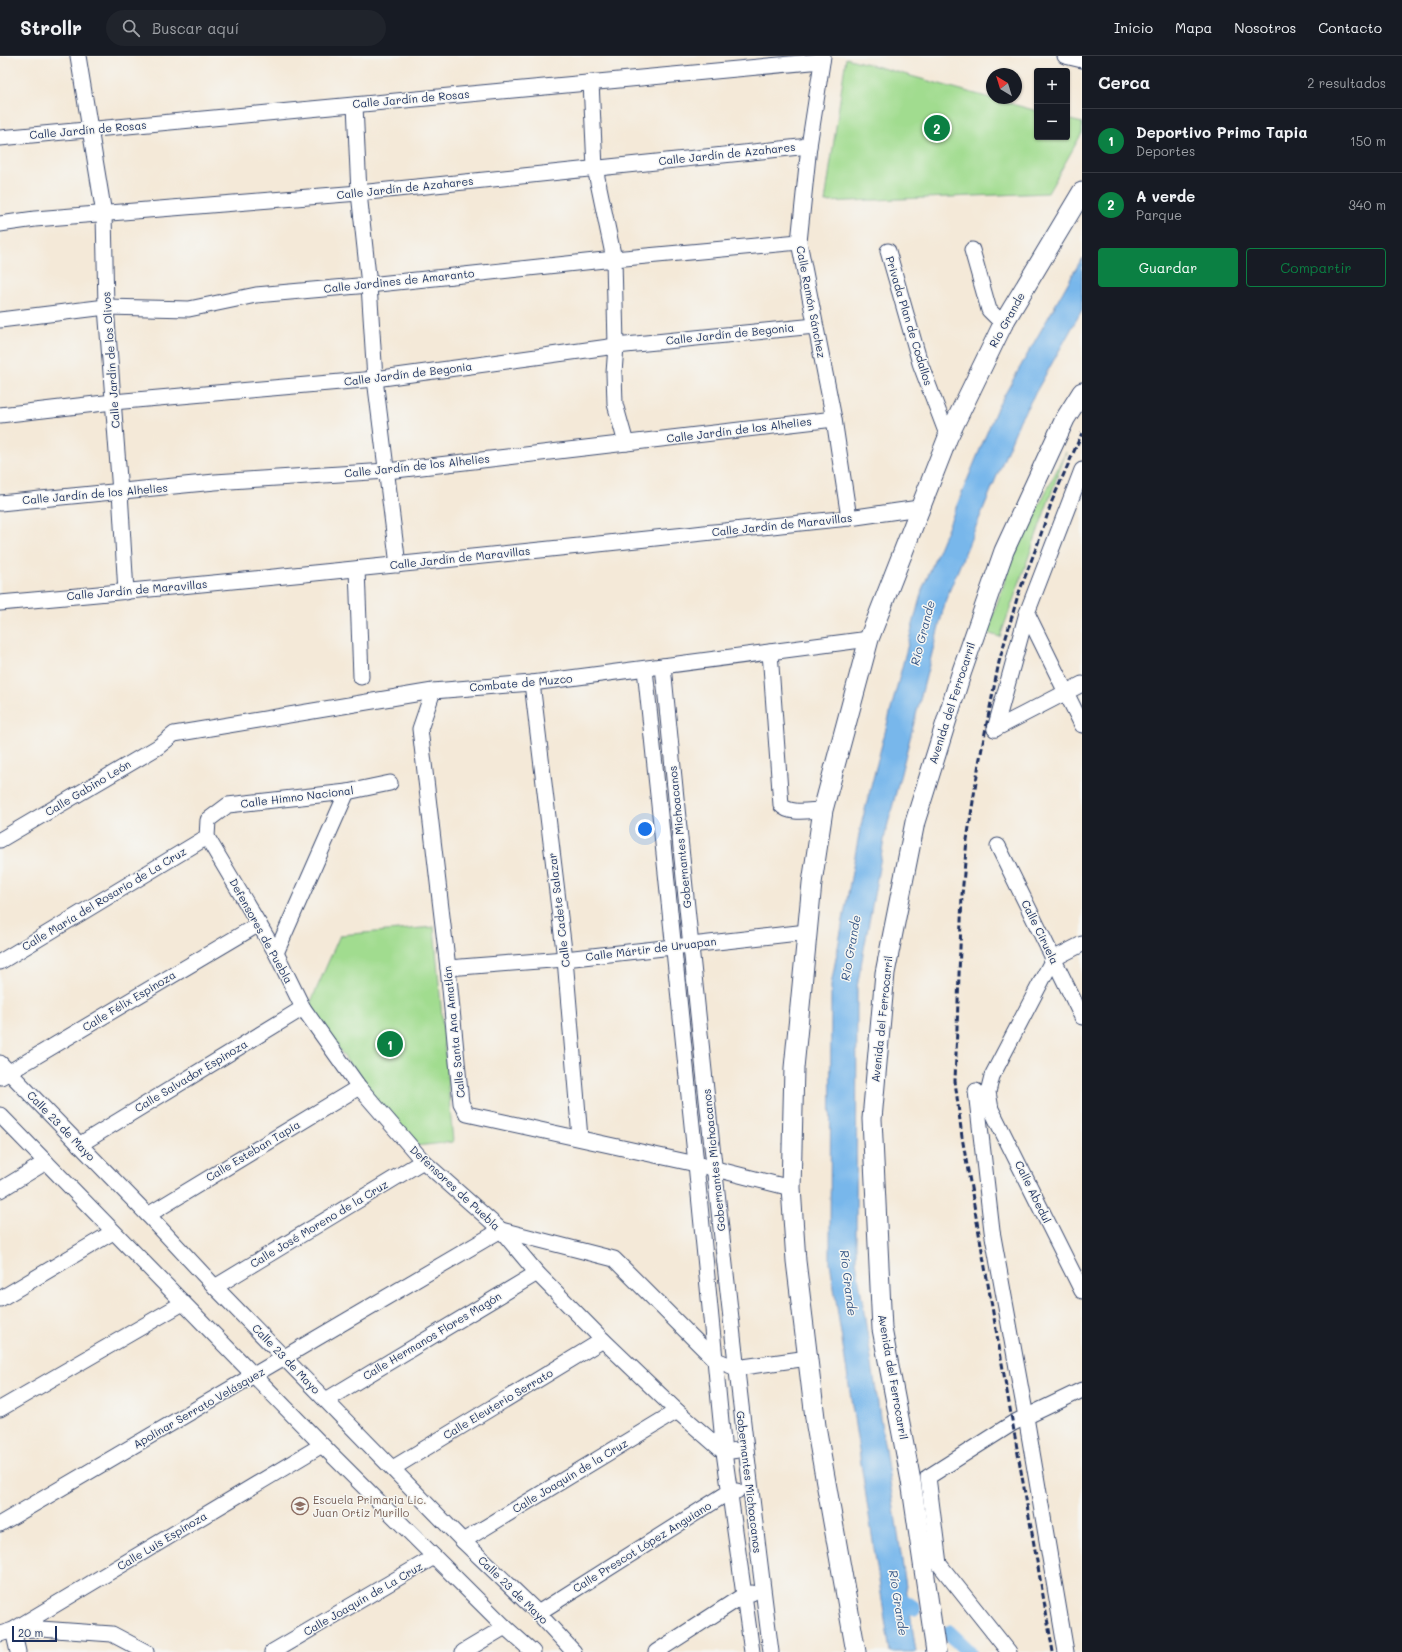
<!DOCTYPE html>
<html lang="es">
<meta charset="utf-8">
<style>
body{margin:0;font-family:Mali,sans-serif;background:#20242c;color:#f1f3f6}
.controls{position:absolute;right:12px;top:12px;display:grid;overflow:hidden;border-radius:4px;box-shadow:0 1px 3px #0004}
.controls button{width:36px;height:36px;display:grid;place-items:center;padding:0;border:0;border-bottom:1px solid #363941;background:#171b24;color:#f1f3f6;font:20px sans-serif}
.compass{position:absolute;left:986px;top:12px;width:36px;height:36px;border-radius:50%;background:#171b24;box-shadow:0 1px 3px #0004;rotate:322deg}
.scale{position:absolute;left:12px;bottom:10px;width:45px;box-sizing:border-box;padding-left:4px;border:2px solid #1b2f5e;border-top:0;font-size:11px;line-height:14px;white-space:nowrap;color:#1b2f5e;-webkit-text-stroke:3px #f6f6f2;paint-order:stroke}
.you{position:absolute;left:645px;top:773px;width:14px;height:14px;margin:-10px;border:3px solid #fff;border-radius:50%;background:#1a73e8;box-shadow:0 0 0 6px #1a73e833}
.badge{display:grid;place-items:center;width:26px;height:26px;border-radius:50%;background:#0b8043;color:#fff;font-size:13px;font-weight:700}
.pin{position:absolute;translate:-50% -50%;border:2px solid #fff;box-shadow:0 1px 4px #0006}
.list{margin:0;padding:0;list-style:none}
h2{display:flex;justify-content:space-between;align-items:center;height:52px;margin:0;padding:0 16px;font-size:17px}
h2 small{font-size:13px;font-weight:400;color:#9ea1a6}
.list li{display:grid;grid-template-columns:26px 1fr auto;gap:12px;align-items:center;box-sizing:border-box;height:64px;padding:0 16px;border-top:1px solid #363941}
.list b{display:block;font-size:15px;white-space:nowrap}
.list p{margin:0;font-size:13px;white-space:nowrap;color:#9ea1a6}
.list em{font-size:13px;font-style:normal;color:#9ea1a6}
.actions{display:flex;gap:8px;padding:12px 16px}
.actions a{flex:1;padding:9px 0;border:1px solid #0b8043;border-radius:4px;text-align:center;font-size:14px;color:#0b8043}
.actions .main{background:#0b8043;color:#fff}
.icon{flex:none;width:22px;height:22px;fill:none;stroke:currentColor;stroke-width:2;stroke-linecap:round;stroke-linejoin:round}
.map{position:relative;flex:none;width:1082px;height:1596px;overflow:hidden}
header{display:flex;align-items:center;gap:24px;box-sizing:border-box;height:56px;padding:0 20px;background:#171b24;border-bottom:1px solid #363941}
header strong{font-size:19px}
nav{display:flex;gap:22px;margin-inline-start:auto;font-size:14px}
.search{width:280px;height:36px;background:#20242c;display:flex;align-items:center;gap:10px;box-sizing:border-box;padding:0 14px;border-radius:22px;color:#9ea1a6;font-size:15px}
main{display:flex}
aside{flex:1;background:#171b24}
.map>svg:first-child{display:block}
.green{fill:#a1dc8f;stroke:#5e8676}
.water{fill:#78b7eb;stroke:#4a73a4}
.lines{fill:none;stroke-linecap:round;stroke-linejoin:round}
.canal{stroke:#78b7eb;stroke-width:16}
.minor-casing{stroke:#3c4b70;stroke-width:17}
.major-casing{stroke:#3c4b70;stroke-width:21}
.minor{stroke:#fff;stroke-width:15}
.major{stroke:#fff;stroke-width:19}
.rail{stroke:#1b2f5e;stroke-width:3;stroke-dasharray:6 3;stroke-linecap:butt}
.labels{text-anchor:middle;stroke-width:3;stroke-linejoin:round;paint-order:stroke}
.street-label{font-size:11px;fill:#1b2f5e;stroke:#f6f6f2}
.education-label{font-size:11px;fill:#785e54;stroke:#f6f6f2;text-anchor:start}
.water-label{font-size:12px;font-style:italic;fill:#375888;stroke:#f6f6f2}
</style>
<header>
<strong>Strollr</strong>
<div class="search"><svg class="icon" aria-label="search" viewBox="0 0 24 24"><circle cx="10" cy="10" r="6"/><path d="M15 15l6 6"/></svg>Buscar aquí</div>
<nav><a>Inicio</a><a>Mapa</a><a>Nosotros</a><a>Contacto</a></nav>
</header>
<main>
<div class="map">
<svg width="1082" height="1596" viewBox="0 0 1082 1596">
<rect width="100%" height="100%" fill="#f6f6f2"/>
<filter id="ink" filterUnits="userSpaceOnUse"><feTurbulence type="fractalNoise" baseFrequency=".025" numOctaves="2"/><feDisplacementMap in="SourceGraphic" scale="8" xChannelSelector="R" yChannelSelector="G"/><feConvolveMatrix kernelMatrix="1 2 1 2 8 2 1 2 1" color-interpolation-filters="sRGB"/></filter>
<filter id="wash" filterUnits="userSpaceOnUse"><feTurbulence type="fractalNoise" baseFrequency=".012" numOctaves="4" result="noise"/><feDisplacementMap in="SourceGraphic" scale="16" xChannelSelector="R" yChannelSelector="G"/><feGaussianBlur stdDeviation="0.9" result="paint"/><feColorMatrix in="noise" values="0 0 0 0 0 0 0 0 0 0 0 0 0 0 0 0 0 1.4 0 .05"/><feComposite in="paint" operator="in"/></filter>
<g filter="url(#wash)">
<rect width="100%" height="100%" fill="#f4e9d8"/>
<g class="green">
<path d="M846 2 1037 55V81H1067V63L1082 67V77L1048 137 825 146Z"/>
<path d="M1066 396 1000 581 987 577 1013 501Z"/>
<path d="M434 871 453 1086 416 1090 362 1028 310 948 340 879Z"/>
</g>
<path class="water" d="M1082 202V254L1020 364 946 543 885 779 857 931 856 1204 916 1596H890L830 1206 831 929 860 773 922 534 997 352Z"/>
<g class="lines">
<g class="canal">
<path d="M897 1541 913 1552"/>
<path d="M949 1577 969 1596"/>
</g>
</g>
</g>
<g filter="url(#ink)">
<g class="lines">
<g class="minor-casing">
<g id="minor">
<path d="M78 0 104 158 106 251 120 436 126 536"/>
<path d="M823 0 809 90 799 186 834 363 849 462"/>
<path d="M1065 0 1082 4"/>
<path d="M591 26 595 112 614 203 616 290 614 317 615 348 626 387"/>
<path d="M355 49 359 137 369 229 375 323 398 509"/>
<path d="M0 82 822 5"/>
<path d="M0 168 35 163 359 137 809 90"/>
<path d="M972 194 989 254 1003 268"/>
<path d="M888 195 920 307 948 381"/>
<path d="M0 264 106 251 189 253 256 239 369 229 614 203 799 186"/>
<path d="M0 359 113 346 375 323 616 290 815 270"/>
<path d="M0 447 215 426 387 415 834 363"/>
<path d="M357 513 361 621"/>
<path d="M0 547C283 522 566 491 849 462L919 452"/>
<path d="M1027 557 1082 669"/>
<path d="M770 596 781 749C790 759 810 754 823 754"/>
<path d="M663 610C695 939 729 1268 771 1596"/>
<path d="M645 613 696 1108 724 1396 752 1596"/>
<path d="M532 627 565 903 580 1082"/>
<path d="M433 635 420 673 448 912 461 1047 467 1058 696 1108 791 1132"/>
<path d="M995 673 1027 557 1082 414"/>
<path d="M995 673 1082 628"/>
<path d="M390 727 347 736 228 749 208 764 207 781 276 897 303 952 359 1031 423 1105 501 1174 537 1217 603 1284 677 1355 724 1396 745 1393"/>
<path d="M0 784 158 691 174 678 433 635 532 627 869 583"/>
<path d="M998 790 1082 961"/>
<path d="M1082 888 1053 903 992 1020 988 1036 991 1053 1082 1235"/>
<path d="M276 897 347 736"/>
<path d="M0 906 207 781"/>
<path d="M448 912 565 903 807 876"/>
<path d="M0 1007 148 1159 215 1231 463 1485 538 1557 574 1596"/>
<path d="M1 1021 259 868"/>
<path d="M976 1035 992 1175 1026 1361 1066 1596"/>
<path d="M0 1059 322 1389 505 1571 533 1596"/>
<path d="M79 1089 303 952"/>
<path d="M0 1134 46 1106"/>
<path d="M148 1159 359 1031"/>
<path d="M501 1174 614 1203 714 1303 736 1312 808 1302"/>
<path d="M215 1231 423 1105"/>
<path d="M0 1243 113 1176"/>
<path d="M326 1344 537 1217"/>
<path d="M0 1353 183 1247"/>
<path d="M393 1412 603 1284"/>
<path d="M0 1468 501 1174"/>
<path d="M463 1485 677 1355"/>
<path d="M538 1557 729 1436 737 1435"/>
<path d="M0 1578 13 1574 322 1389"/>
<path d="M18 1596 13 1574 41 1573 112 1578 146 1596"/>
<path d="M272 1596 434 1501"/>
<path d="M463 1596 505 1571"/>
<path d="M656 1596 744 1539 752 1537"/>
<path d="M1009 1596 939 1508 928 1421 1013 1367 1082 1334"/>
</g>
</g>
<g class="major-casing">
<g id="major">
<path d="M856 1596 816 1370 796 1205 791 1132 794 1012 812 827 823 754 869 583 948 381 1003 268 1082 136"/>
<path d="M936 1596 911 1425 882 1273 872 1063 885 917 915 766 962 615 1004 495 1065 363 1082 336"/>
</g>
</g>
<use href="#minor" class="minor"/>
<use href="#major" class="major"/>
<path class="rail" d="M1053 1596 962 1081 955 1025 962 839 967 784 979 707 999 606 1018 539 1038 487 1052 445 1082 377"/>
</g>
</g>
<defs>
<g id="school-ring" transform="scale(0.9)"><circle r="9.5" fill="#f6f6f2" stroke="#8d6e63" stroke-width="1.5"/><path d="M0-5L7-2L0 1L-7-2ZM-4 1L0 2.5L4 1V4Q0 6-4 4Z" fill="#8d6e63"/></g>
</defs>
<g fill-rule="evenodd">
<use href="#school-ring" x="300" y="1450"/>
</g>
<g class="labels">
<g class="street-label">
<text transform="translate(411 43) rotate(-5)" y="4">Calle Jardín de Rosas</text>
<text transform="translate(88 74) rotate(-5)" y="4">Calle Jardín de Rosas</text>
<text transform="translate(727 98) rotate(-6)" y="4">Calle Jardín de Azahares</text>
<text transform="translate(405 132) rotate(-6)" y="4">Calle Jardín de Azahares</text>
<text transform="translate(399 225) rotate(-6)" y="4">Calle Jardines de Amaranto</text>
<text transform="translate(811 246) rotate(79)" y="4">Calle Ramón Sánchez</text>
<text transform="translate(1007 264) rotate(-61)" y="4">Río Grande</text>
<text transform="translate(909 265) rotate(73)" y="4">Privada Plan de Codallos</text>
<text transform="translate(730 278) rotate(-6)" y="4">Calle Jardín de Begonia</text>
<text transform="translate(111 304) rotate(-94)" y="4">Calle Jardín de los Olivos</text>
<text transform="translate(408 318) rotate(-7)" y="4">Calle Jardín de Begonia</text>
<text transform="translate(739 374) rotate(-7)" y="4">Calle Jardín de los Alhelies</text>
<text transform="translate(417 410) rotate(-6)" y="4">Calle Jardín de los Alhelies</text>
<text transform="translate(95 438) rotate(-5)" y="4">Calle Jardín de los Alhelies</text>
<text transform="translate(782 469) rotate(-6)" y="4">Calle Jardín de Maravillas</text>
<text transform="translate(460 502) rotate(-6)" y="4">Calle Jardín de Maravillas</text>
<text transform="translate(137 534) rotate(-5)" y="4">Calle Jardín de Maravillas</text>
<text transform="translate(521 627) rotate(-5)" y="4">Combate de Muzco</text>
<text transform="translate(952 647) rotate(-72)" y="4">Avenida del Ferrocarril</text>
<text transform="translate(88 732) rotate(-31)" y="4">Calle Gabino León</text>
<text transform="translate(297 741) rotate(-7)" y="4">Calle Himno Nacional</text>
<text transform="translate(680 781) rotate(-96)" y="4">Gobernantes Michoacanos</text>
<text transform="translate(104 843) rotate(-31)" y="4">Calle María del Rosario de La Cruz</text>
<text transform="translate(559 854) rotate(-97)" y="4">Calle Cadete Salazar</text>
<text transform="translate(261 875) rotate(61)" y="4">Defensores de Puebla</text>
<text transform="translate(1040 876) rotate(64)" y="4">Calle Ciruela</text>
<text transform="translate(651 893) rotate(-7)" y="4">Calle Mártir de Uruapan</text>
<text transform="translate(129 945) rotate(-31)" y="4">Calle Félix Espinoza</text>
<text transform="translate(882 963) rotate(-84)" y="4">Avenida del Ferrocarril</text>
<text transform="translate(454 976) rotate(-96)" y="4">Calle Santa Ana Amatlán</text>
<text transform="translate(191 1020) rotate(-31)" y="4">Calle Salvador Espinoza</text>
<text transform="translate(61 1070) rotate(46)" y="4">Calle 23 de Mayo</text>
<text transform="translate(253 1095) rotate(-31)" y="4">Calle Esteban Tapia</text>
<text transform="translate(714 1104) rotate(-96)" y="4">Gobernantes Michoacanos</text>
<text transform="translate(455 1132) rotate(43)" y="4">Defensores de Puebla</text>
<text transform="translate(1033 1136) rotate(64)" y="4">Calle Abedul</text>
<text transform="translate(319 1168) rotate(-31)" y="4">Calle José Moreno de la Cruz</text>
<text transform="translate(432 1280) rotate(-31)" y="4">Calle Hermanos Flores Magón</text>
<text transform="translate(286 1303) rotate(46)" y="4">Calle 23 de Mayo</text>
<text transform="translate(893 1321) rotate(80)" y="4">Avenida del Ferrocarril</text>
<text transform="translate(498 1348) rotate(-31)" y="4">Calle Eleuterio Serrato</text>
<text transform="translate(199 1352) rotate(-30)" y="4">Apolinar Serrato Velásquez</text>
<text transform="translate(570 1420) rotate(-31)" y="4">Calle Joaquín de la Cruz</text>
<text transform="translate(749 1426) rotate(83)" y="4">Gobernantes Michoacanos</text>
<text transform="translate(162 1485) rotate(-31)" y="4">Calle Luis Espinoza</text>
<text transform="translate(642 1491) rotate(-32)" y="4">Calle Prescot López Anguiano</text>
<text transform="translate(513 1534) rotate(44)" y="4">Calle 23 de Mayo</text>
<text transform="translate(363 1543) rotate(-30)" y="4">Calle Joaquín de La Cruz</text>
</g>
<g class="education-label">
<text x="313" y="1448">Escuela Primaria Lic.<tspan x="313" dy="13">Juan Ortiz Murillo</tspan></text>
</g>
<g class="water-label">
<text transform="translate(923 577) rotate(-76)" y="4">Río Grande</text>
<text transform="translate(851 892) rotate(-80)" y="4">Río Grande</text>
<text transform="translate(848 1227) rotate(83)" y="4">Río Grande</text>
<text transform="translate(898 1547) rotate(81)" y="4">Río Grande</text>
</g>
</g>
</svg>
<div class="controls">
<button>+</button>
<button>−</button>
</div>
<svg class="compass" viewBox="-18 -18 36 36"><path d="M0-13l5 13h-10z" fill="#e53935"/><path d="M0 13l5-13h-10z" fill="#9ea1a6"/></svg>
<div class="scale">20 m</div>
<div class="you"></div>
<div class="pin badge" style="left:390px;top:988px">1</div>
<div class="pin badge" style="left:937px;top:72px">2</div>
</div>
<aside>
<h2>Cerca<small>2 resultados</small></h2>
<ul class="list">
<li><span class="badge">1</span><div><b>Deportivo Primo Tapia</b><p>Deportes</p></div><em>150 m</em></li>
<li><span class="badge">2</span><div><b>A verde</b><p>Parque</p></div><em>340 m</em></li>
</ul>
<div class="actions"><a class="main">Guardar</a><a>Compartir</a></div>
</aside>
</main>
